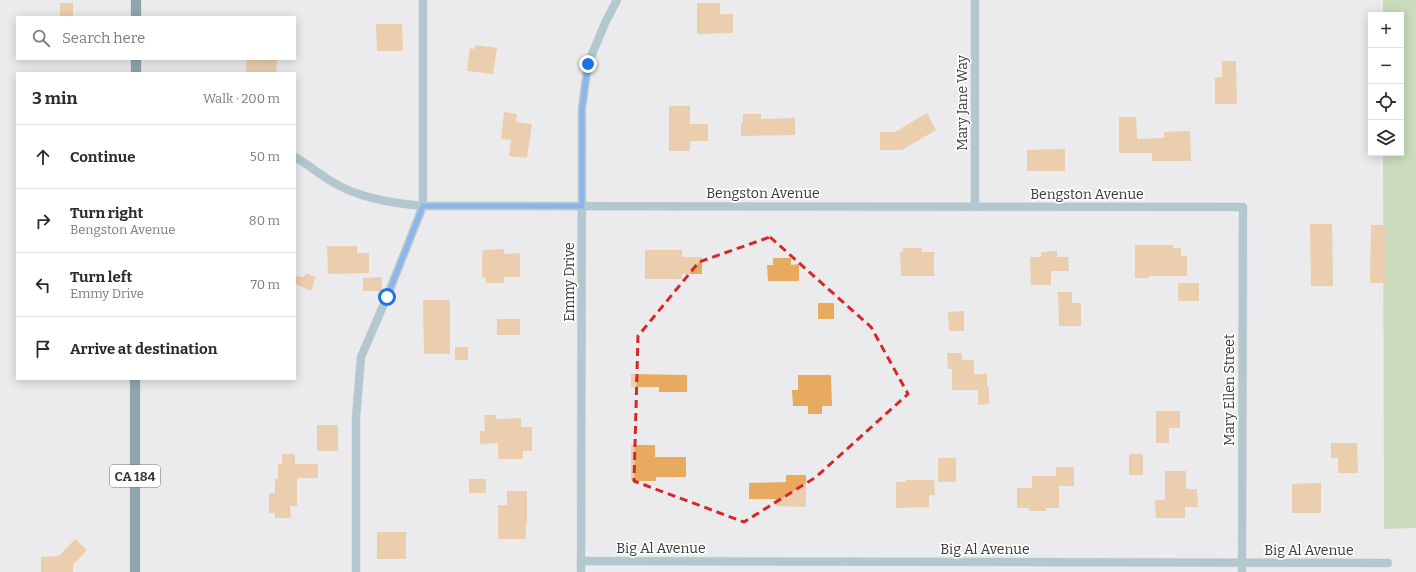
<!DOCTYPE html>
<meta charset="utf-8">
<style>
body{margin:0;font-family:Bitter,serif;background:#f2f2f3;color:#2b2b33}
.controls{position:absolute;right:12px;top:12px;display:grid;overflow:hidden;border-radius:0px;box-shadow:0 2px 10px #0003}
.controls button{width:36px;height:36px;display:grid;place-items:center;padding:0;border:0;border-bottom:1px solid #e1e1e2;background:#fff;color:#2b2b33;font:20px sans-serif}
.stop{position:absolute;width:12px;height:12px;margin:-9px;border:3px solid #1a73e8;border-radius:50%;background:#fff}
.stop.end{background:#1a73e8;border-color:#fff;box-shadow:0 1px 4px #0008}
.list{margin:0;padding:0;list-style:none}
h2{display:flex;justify-content:space-between;align-items:center;height:52px;margin:0;padding:0 16px;font-size:17px}
h2 small{font-size:13px;font-weight:400;color:#7c7c81}
.list li{display:grid;grid-template-columns:26px 1fr auto;gap:12px;align-items:center;box-sizing:border-box;height:64px;padding:0 16px;border-top:1px solid #e1e1e2}
.list b{display:block;font-size:15px;white-space:nowrap}
.list p{margin:0;font-size:13px;white-space:nowrap;color:#7c7c81}
.list em{font-size:13px;font-style:normal;color:#7c7c81}
.icon{flex:none;width:22px;height:22px;fill:none;stroke:currentColor;stroke-width:2;stroke-linecap:round;stroke-linejoin:round}
.map{position:relative;flex:none;width:1416px;height:572px;overflow:hidden}
.search{position:absolute;background:#fff;box-shadow:0 2px 10px #0003;left:16px;top:16px;width:280px;height:44px;display:flex;align-items:center;gap:10px;box-sizing:border-box;padding:0 14px;border-radius:0px;color:#7c7c81;font-size:15px}
.panel{position:absolute;background:#fff;box-shadow:0 2px 10px #0003;left:16px;top:72px;width:280px;height:308px;border-radius:0px}
.map>svg:first-child{display:block}
.green{fill:#a2c980}
.building{fill:#e8aa5f}
.lines{fill:none;stroke-linecap:round;stroke-linejoin:round}
.minor-casing{stroke:#c7c7c9;stroke-width:9}
.primary-casing{stroke:#c7c7c9;stroke-width:11}
.minor{stroke:#6e9ba9;stroke-width:8}
.primary{stroke:#1f5362;stroke-width:10}
.route{stroke:#1a73e8;stroke-width:5}
.marked{fill:none;stroke:#d62828;stroke-width:3;stroke-dasharray:8 5;stroke-linejoin:round}
.labels{text-anchor:middle;stroke-width:3.5;stroke-linejoin:round;paint-order:stroke}
.shield{fill:#fff;stroke:#747474;stroke-width:1}
.shield-label{font-size:13px;font-weight:bold;fill:#383839}
.street-label{font-size:14px;fill:#383839;stroke:#fff}
</style>
<div class="map">
<svg width="1416" height="572" viewBox="0 0 1416 572">
<rect width="100%" height="100%" fill="#ebebed"/>
<path class="green" d="M1383 0H1416V528L1384 529 1383 153H1401V15H1383Z"/>
<g class="building">
<rect x="60" y="3" width="13" height="14"/>
<path d="M697 3H720V14H733V33L697 34Z"/>
<path d="M376 24H402L403 51H377Z"/>
<path d="M475 45 497 48 493 74 467 71 470 48 475 49Z"/>
<path d="M247 59H277L276 73H246Z"/>
<path d="M1222 61H1236L1237 104H1215V78L1222 77Z"/>
<path d="M669 106H690V124H708V141H690V151H669Z"/>
<path d="M504 112 517 114 516 122 532 124 527 158 509 156 511 140 501 139Z"/>
<path d="M927 113 936 130 902 150H880V132H895Z"/>
<path d="M743 114H761V119L795 118V135L741 136V123H743Z"/>
<path d="M1119 117H1136L1137 139 1164 138V132L1190 131 1191 161H1152V153H1119Z"/>
<path d="M1065 149V171H1027V150Z"/>
<path d="M1310 224H1332L1333 286H1311Z"/>
<path d="M1371 225H1386V283H1370Z"/>
<path d="M1135 245H1173V248H1181V256H1187V276H1149V278H1135Z"/>
<path d="M327 246H357V253H369V273L328 274Z"/>
<path d="M903 248H922V252H934V276H901L900 252H903Z"/>
<path d="M504 249V254L520 253V277H504V283H486V277L482 278V254H483V250Z"/>
<path d="M645 250H682V257H702V274H682V279H645Z"/>
<path d="M1057 251V257H1068L1069 271H1051V285H1031L1030 257H1041V252Z"/>
<path d="M773 258H791V265L799 264V281H768L767 265H773Z"/>
<path d="M306 273 316 277 311 291 295 284V276L304 277Z"/>
<path d="M382 277V291H363V278Z"/>
<rect x="1178" y="283" width="21" height="18"/>
<path d="M1058 292H1072V303H1081V326H1059Z"/>
<path d="M423 300H450V354H424Z"/>
<rect x="818" y="303" width="16" height="16"/>
<path d="M964 311V331H949L948 312Z"/>
<rect x="497" y="319" width="23" height="16"/>
<rect x="455" y="347" width="13" height="13"/>
<path d="M947 353H962V360H974V374H987V387H989V404L978 405V390H952V369H948Z"/>
<path d="M631 374 687 375V392H659V387H631Z"/>
<path d="M798 375H831L832 406H822V414H808V406H793L792 390H798Z"/>
<path d="M1156 411H1180V428H1169V443H1156Z"/>
<path d="M484 415H496V419L521 418V427H532V451H523V459H498V443L480 444V431H485Z"/>
<rect x="317" y="425" width="21" height="26"/>
<path d="M1331 443H1357L1358 473H1338V458H1331Z"/>
<path d="M631 445H655V457H686V477H656V481H631Z"/>
<path d="M282 454H295V464H318V478H297V506H290L291 518H275V513H269V493H275V479H278V464H282Z"/>
<rect x="1129" y="454" width="14" height="21"/>
<rect x="938" y="458" width="18" height="24"/>
<path d="M1056 467H1074V486H1059V508H1046V511H1029V508H1017V488H1032V476H1056Z"/>
<path d="M1165 471H1186V489H1197L1198 507H1185V518H1156L1155 500H1165Z"/>
<path d="M786 475H806V507L776 506V499H749V483L786 482Z"/>
<rect x="469" y="479" width="17" height="14"/>
<path d="M906 480H934L935 495H929V507L896 508V482H906Z"/>
<path d="M1321 483V513H1292V484Z"/>
<path d="M507 491H527V523H526V539H498V505H507Z"/>
<rect x="377" y="532" width="29" height="27"/>
<path d="M75 539 87 550 73 565V572H41V557L59 556Z"/>
</g>
<g class="lines">
<g class="minor-casing">
<g id="minor">
<path d="M295 157C307 164 317 172 329 180 357 198 391 203 423 206L1243 207 1242 572"/>
<path d="M975 207V0"/>
<path d="M581 561 1388 563"/>
<path d="M356 572V417L361 357 387 297 423 206V0"/>
<path d="M581 572 582 108 588 64 605 23 617 0"/>
</g>
</g>
<g class="primary-casing">
<g id="primary">
<path d="M136 17V0"/>
<path d="M136 73V59"/>
<path d="M135 572V379"/>
</g>
</g>
<use href="#minor" class="minor"/>
<use href="#primary" class="primary"/>
</g>
<g class="lines">
<path class="route" d="M387 297 423 206H582V108L588 64"/>
</g>
<path d="M0 0H1416V572H0ZM770 237 871 327 908 394 816 477 744 522 634 481 638 336 699 262Z" fill="#ebebed" fill-opacity=".55" fill-rule="evenodd"/>
<path class="marked" d="M770 237 871 327 908 394 816 477 744 522 634 481 638 336 699 262Z"/>
<g class="labels">
<rect class="shield" x="110" y="465" width="50" height="22" rx="3"/>
<g class="shield-label">
<text x="135" y="481">CA 184</text>
</g>
<g class="street-label">
<text transform="translate(962 103) rotate(-90)" y="5">Mary Jane Way</text>
<text x="763" y="198">Bengston Avenue</text>
<text x="1087" y="199">Bengston Avenue</text>
<text transform="translate(569 282) rotate(-90)" y="5">Emmy Drive</text>
<text transform="translate(1229 390) rotate(-90)" y="5">Mary Ellen Street</text>
<text x="661" y="553">Big Al Avenue</text>
<text x="985" y="554">Big Al Avenue</text>
<text x="1309" y="555">Big Al Avenue</text>
</g>
</g>
</svg>
<div class="controls">
<button>+</button>
<button>−</button>
<button><svg class="icon" aria-label="locate" viewBox="0 0 24 24"><circle cx="12" cy="12" r="6"/><path d="M12 2v4M12 18v4M2 12h4M18 12h4"/></svg></button>
<button><svg class="icon" aria-label="layers" viewBox="0 0 24 24"><path d="M12 4l9 5-9 5-9-5zM3 14l9 5 9-5"/></svg></button>
</div>
<div class="stop" style="left:387px;top:297px"></div>
<div class="stop end" style="left:588px;top:64px"></div>
<div class="search"><svg class="icon" aria-label="search" viewBox="0 0 24 24"><circle cx="10" cy="10" r="6"/><path d="M15 15l6 6"/></svg>Search here</div>
<section class="panel">
<h2>3 min<small>Walk · 200 m</small></h2>
<ul class="list">
<li><svg class="icon" aria-label="ahead" viewBox="0 0 24 24"><path d="M12 20V5M6 11l6-6 6 6"/></svg><div><b>Continue</b></div><em>50 m</em></li>
<li><svg class="icon" aria-label="right" viewBox="0 0 24 24"><path d="M7 20v-9h11M14 6l5 5-5 5"/></svg><div><b>Turn right</b><p>Bengston Avenue</p></div><em>80 m</em></li>
<li><svg class="icon" aria-label="left" viewBox="0 0 24 24"><path d="M17 20v-9H6M10 6l-5 5 5 5"/></svg><div><b>Turn left</b><p>Emmy Drive</p></div><em>70 m</em></li>
<li><svg class="icon" aria-label="arrive" viewBox="0 0 24 24"><path d="M6 21V4h12l-3 4 3 4H6"/></svg><div><b>Arrive at destination</b></div></li>
</ul>
</section>
</div>
